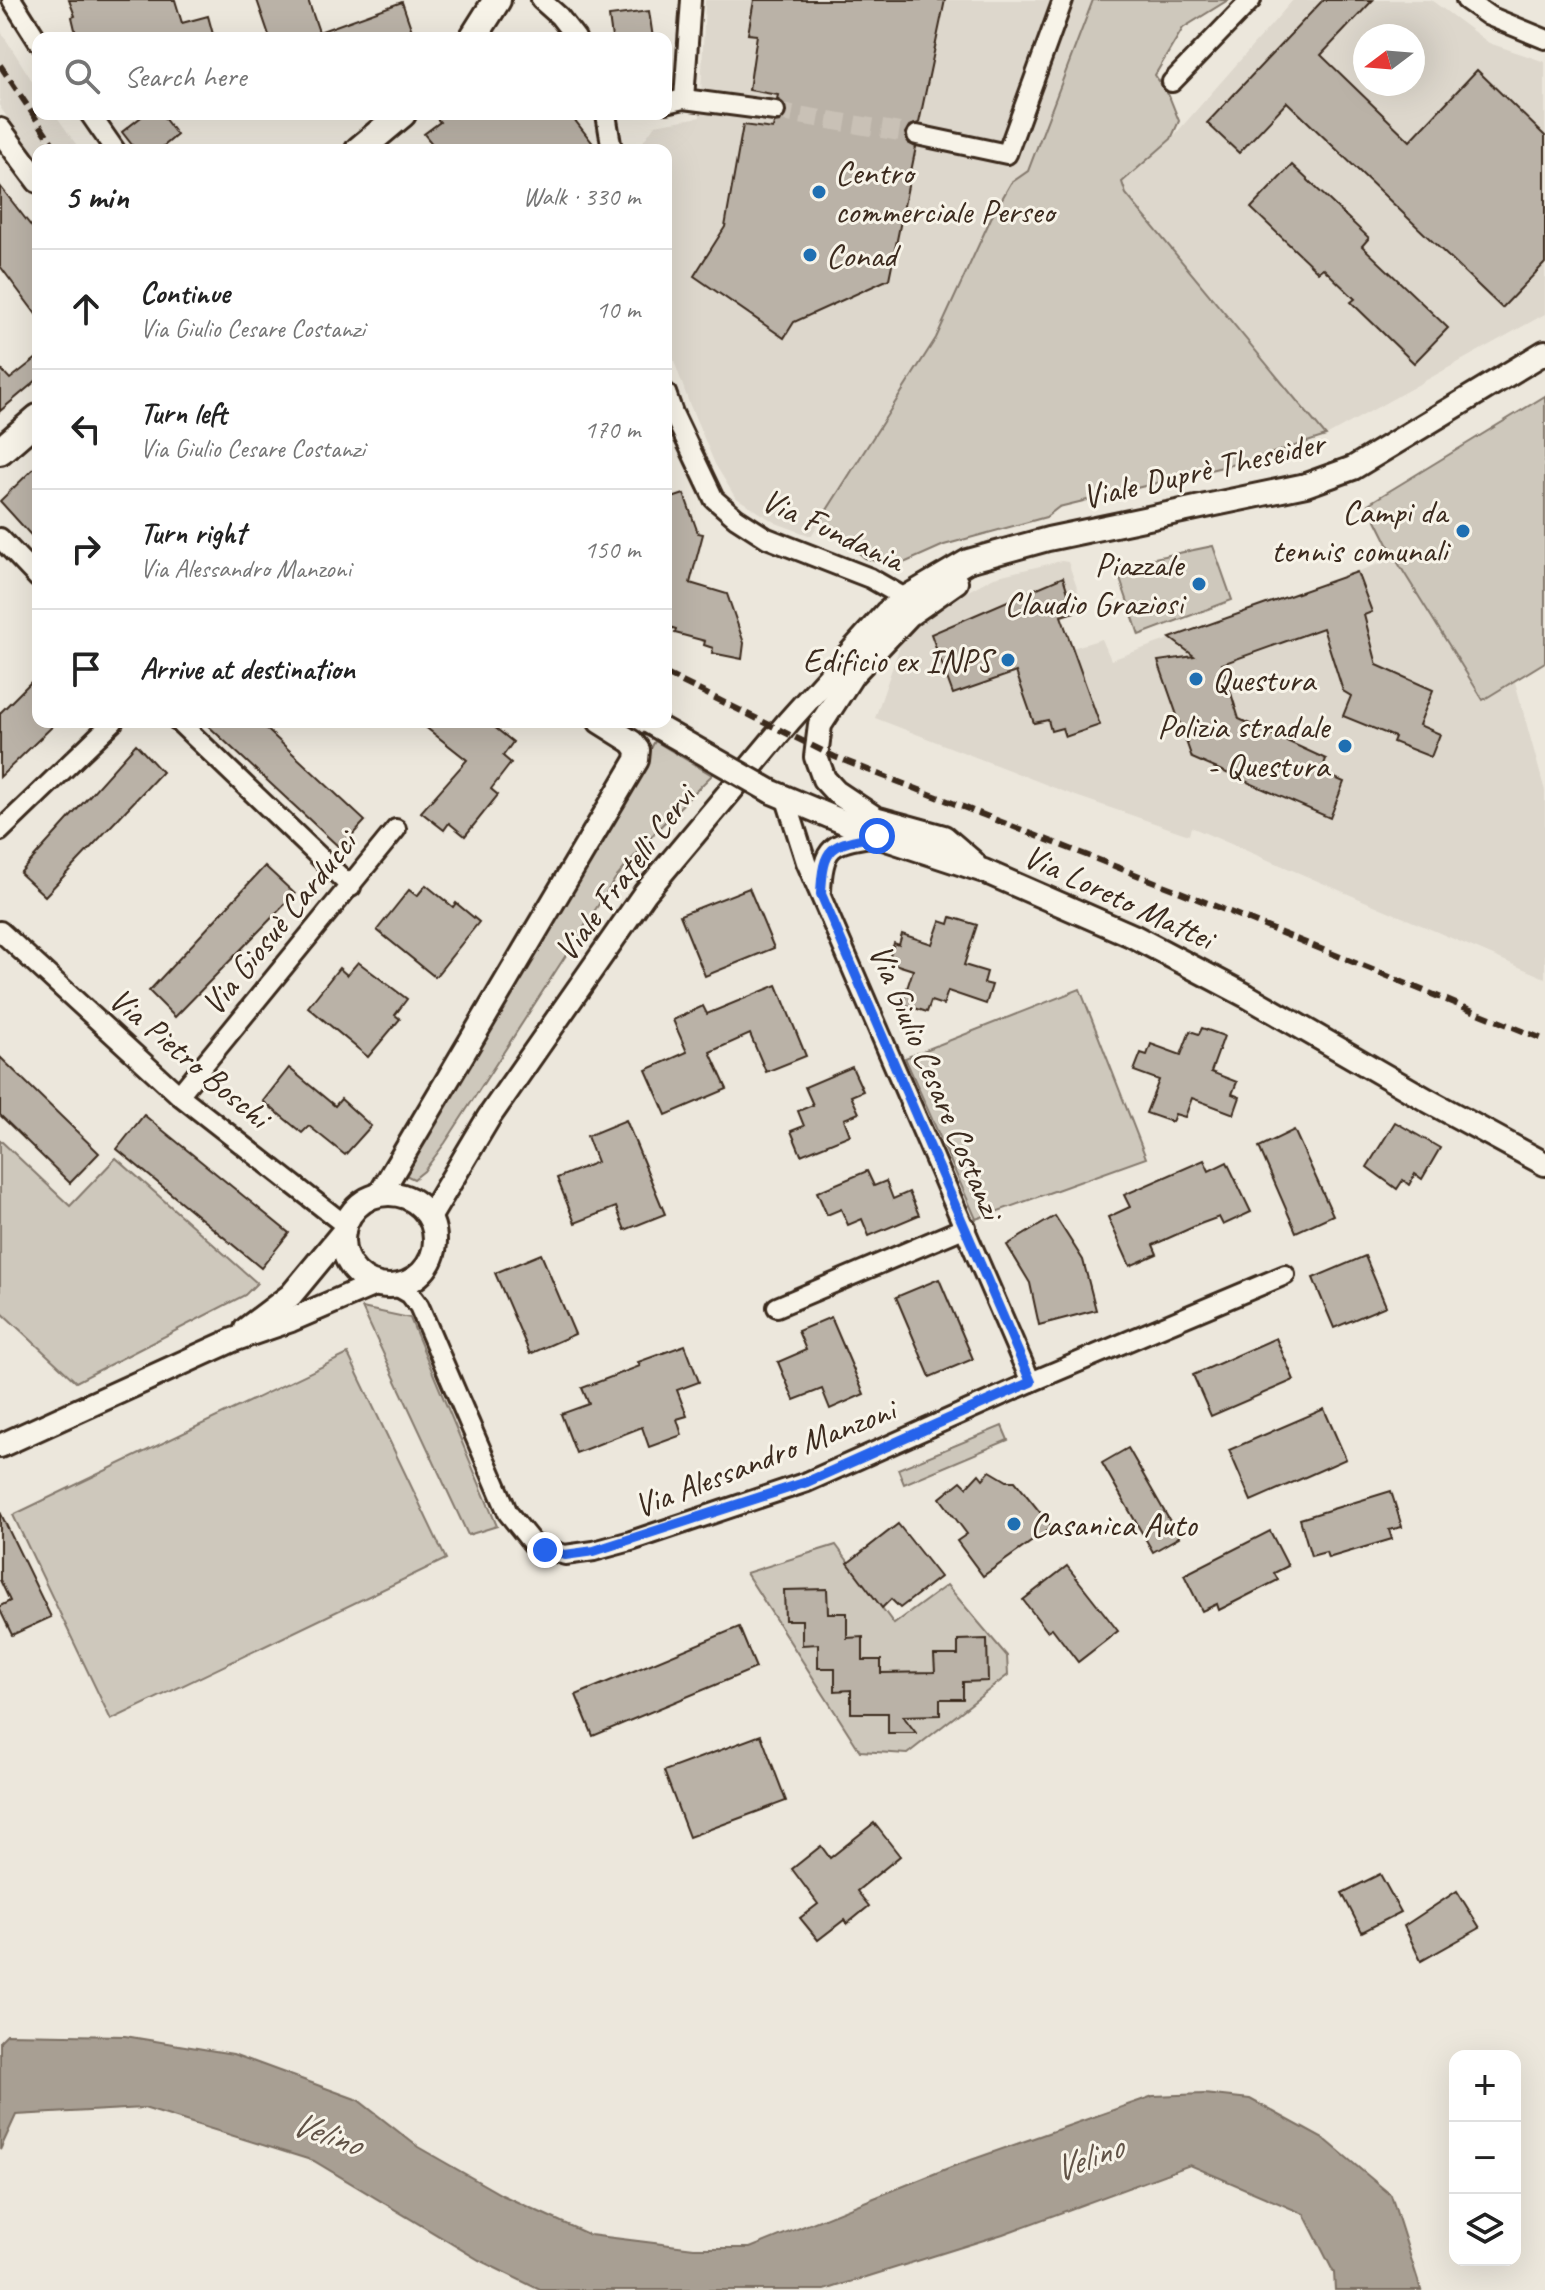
<!DOCTYPE html>
<meta charset="utf-8">
<style>
body{margin:0;font-family:Caveat,sans-serif;background:#f6f6f6;color:#222}
.controls{position:absolute;right:24px;bottom:24px;display:grid;overflow:hidden;border-radius:16px;box-shadow:0 8px 32px #0002}
.controls button{width:72px;height:72px;display:grid;place-items:center;padding:0;border:0;border-bottom:2px solid #e0e0e0;background:#fff;color:#222;font:40px sans-serif}
.compass{position:absolute;left:1353px;top:24px;width:72px;height:72px;border-radius:50%;background:#fff;box-shadow:0 8px 32px #0002;rotate:254deg}
.stop{position:absolute;width:24px;height:24px;margin:-18px;border:6px solid #2563eb;border-radius:50%;background:#fff}
.stop.end{background:#2563eb;border-color:#fff;box-shadow:0 2px 8px #0008}
.list{margin:0;padding:0;list-style:none}
h2{display:flex;justify-content:space-between;align-items:center;height:104px;margin:0;padding:0 32px;font-size:34px}
h2 small{font-size:26px;font-weight:400;color:#767676}
.list li{display:grid;grid-template-columns:52px 1fr auto;gap:24px;align-items:center;box-sizing:border-box;height:120px;padding:0 32px;border-top:2px solid #e0e0e0}
.list b{display:block;font-size:30px;white-space:nowrap}
.list p{margin:0;font-size:26px;white-space:nowrap;color:#767676}
.list em{font-size:26px;font-style:normal;color:#767676}
.icon{flex:none;width:44px;height:44px;fill:none;stroke:currentColor;stroke-width:2;stroke-linecap:round;stroke-linejoin:round}
.map{position:relative;flex:none;width:1545px;height:2290px;overflow:hidden}
.search{position:absolute;background:#fff;box-shadow:0 8px 32px #0002;left:32px;top:32px;width:640px;height:88px;display:flex;align-items:center;gap:20px;box-sizing:border-box;padding:0 28px;border-radius:16px;color:#767676;font-size:30px}
.panel{position:absolute;background:#fff;box-shadow:0 8px 32px #0002;left:32px;top:144px;width:640px;height:584px;border-radius:16px}
.map>svg:first-child{display:block}
.built{fill:#ddd7cc;fill-rule:evenodd}
.green{fill:#cec8bc;stroke:#84796d;stroke-width:2}
.water{fill:#a89f93;stroke:#7c7064;stroke-width:2}
.building{fill:#bab2a7;stroke:#3b2a1e;stroke-width:2}
.lines{fill:none;stroke-linecap:round;stroke-linejoin:round}
.minor-tunnel{stroke:#c9c1b6;stroke-width:18;stroke-dasharray:18 9;stroke-linecap:butt}
.minor-casing{stroke:#3b2a1e;stroke-width:24}
.tertiary-casing{stroke:#3b2a1e;stroke-width:28}
.secondary-casing{stroke:#3b2a1e;stroke-width:32}
.minor{stroke:#f7f3e8;stroke-width:18}
.tertiary{stroke:#f7f3e8;stroke-width:22}
.secondary{stroke:#f7f3e8;stroke-width:26}
.rail{stroke:#3b2a1e;stroke-width:6;stroke-dasharray:12 6;stroke-linecap:butt}
.tertiary-bridge-casing{stroke:#3b2a1e;stroke-width:28;stroke-linecap:butt}
.tertiary-bridge{stroke:#f7f3e8;stroke-width:22}
.route{stroke:#2563eb;stroke-width:10}
.poi-dot{fill:#1f6fb2;stroke:#f7f3e8;stroke-width:3}
.labels{text-anchor:middle;stroke-width:6;stroke-linejoin:round;paint-order:stroke}
.poi-label{font-size:34px;fill:#3b2a1e;stroke:#f7f3e8;text-anchor:start}
.street-label{font-size:34px;fill:#3b2a1e;stroke:#f7f3e8}
.water-label{font-size:36px;font-style:italic;fill:#615347;stroke:#f7f3e8}
</style>
<div class="map">
<svg width="1545" height="2290" viewBox="0 0 1545 2290">
<rect width="100%" height="100%" fill="#ece7dc"/>
<filter id="ink" filterUnits="userSpaceOnUse"><feTurbulence type="fractalNoise" baseFrequency=".0125" numOctaves="2"/><feDisplacementMap in="SourceGraphic" scale="16" xChannelSelector="R" yChannelSelector="G"/><feConvolveMatrix kernelMatrix="1 2 1 2 8 2 1 2 1" color-interpolation-filters="sRGB"/></filter>
<g filter="url(#ink)">
<g class="built">
<path d="M705 0H1093L1028 171 1011 183 991 218 936 338 811 536 776 523 735 497 715 464 689 403 666 338V150H637L655 125 700 117Z"/>
<path d="M1293 0H1431L1489 43 1545 62V314L1326 436 1126 194 1122 182 1171 139ZM1365 36H1413V84H1365Z"/>
<path d="M0 30 38 90V114H55L80 150H38V162L0 107Z"/>
<path d="M1395 558 1482 700 1515 682 1545 791V978L1191 827 1189 835 1073 795 875 718 903 637 946 603 994 577 1061 561 1068 562 1083 605 1074 612 1061 616 1072 648 1102 639 1111 660Z"/>
</g>
<g class="green">
<path d="M1093 0H1228L1183 28 1155 75 1169 96 1179 121 1171 139 1122 182 1126 194 1326 436 1251 460 1059 507 1046 517 944 545 906 562 885 564 865 558 820 521 936 338 991 218 1011 183 1028 171Z"/>
<path d="M1545 396V662L1483 700 1395 558 1368 504Z"/>
<path d="M1213 546 1232 600 1139 635 1117 570 1121 565Z"/>
<path d="M655 741 712 775 658 829 615 879 445 1143 424 1171 414 1179 399 1172 628 792Z"/>
<path d="M1080 989 1146 1158 976 1219 905 1058Z"/>
<path d="M0 1140 70 1206 116 1158 257 1283 245 1295 76 1382 0 1311Z"/>
<path d="M362 1308 410 1318 497 1526 468 1535Z"/>
<path d="M348 1354 446 1559 111 1720 13 1515Z"/>
<path d="M1002 1426 1008 1440 904 1484 898 1469Z"/>
<path d="M836 1545 894 1624 947 1585 1007 1656 1008 1675 907 1754 860 1751 746 1573Z"/>
</g>
<path class="water" d="M7 2034 125 2036 233 2054 358 2100 418 2147 502 2195 590 2235 694 2248H750L951 2167 1153 2096 1204 2094 1250 2099 1327 2141 1391 2195 1421 2290H1335L1334 2273 1304 2214 1190 2165 1003 2234 825 2290H540L479 2260 314 2161 144 2108 16 2115 0 2150V2041Z"/>
<g class="building">
<path d="M69 0H175L182 23 208 16 214 38H77L72 17 75 16Z"/>
<path d="M257 0H308L319 32 402 2 412 31 392 38H270Z"/>
<path d="M754 0H945L919 123 909 126 905 133 908 143 916 147 889 279 794 322 784 338 694 276 725 227 743 125 773 129 774 123 780 122 787 113 786 106 777 99 778 95 749 90 757 35 748 34Z"/>
<path d="M1323 0H1373L1321 55 1410 141 1477 70 1545 136V263L1502 308 1287 102 1239 153 1207 123Z"/>
<path d="M649 11 653 38H612L609 16Z"/>
<path d="M145 114H161L177 135 159 150H136L122 132Z"/>
<path d="M433 114H570L598 150H437L424 134 440 122Z"/>
<path d="M1292 165 1369 238 1362 246 1448 328 1414 363 1351 302 1355 299 1323 268 1318 272 1251 208Z"/>
<path d="M0 186 38 235V317L0 266Z"/>
<path d="M38 357V379L0 411V368L10 379Z"/>
<path d="M38 464V543L0 501Z"/>
<path d="M684 494 698 533 703 534 690 583 727 594 744 643 742 659 712 653 713 648 704 645 705 641 675 633 676 629 666 626V500Z"/>
<path d="M1357 572 1372 612 1364 615 1377 665 1433 690 1419 725 1440 734 1431 757 1393 742 1395 737 1343 716 1351 696 1343 691 1323 628 1222 664 1239 719 1326 759 1321 772 1344 782 1330 818 1192 758 1158 661 1194 656 1170 638Z"/>
<path d="M1063 577 1074 612 1061 616 1100 725 1065 737 1062 728 1051 731 1048 720 1034 723 1016 672 953 694 931 634Z"/>
<path d="M38 675V722H57L0 777V713Z"/>
<path d="M204 722H259L365 821 340 848Z"/>
<path d="M419 722H488L513 742 503 756 511 763 491 789 498 795 465 836 449 823 444 830 421 812 467 760Z"/>
<path d="M136 744 162 772 45 896 20 873Z"/>
<path d="M265 866 295 894 175 1017 149 991Z"/>
<path d="M426 885 453 907 456 903 479 922 435 977 377 930 409 890 417 896Z"/>
<path d="M749 888 774 948 705 976 680 915Z"/>
<path d="M951 917 977 925 964 965 987 972 984 983 992 985 986 1004 948 991 943 1005 931 1001 927 1012 902 1004 913 970 888 962 894 943 899 945 902 934 932 944 940 921 949 924Z"/>
<path d="M358 962 407 999 395 1015 400 1019 368 1057 308 1007 339 968 347 975Z"/>
<path d="M777 985 806 1056 766 1072 750 1034 710 1052 727 1089 666 1115 646 1070 687 1052 673 1020 703 1006 707 1014Z"/>
<path d="M1202 1028 1224 1036 1211 1072 1237 1082 1232 1094 1240 1097 1234 1114 1192 1098 1185 1117 1175 1114 1172 1122 1146 1113 1159 1080 1134 1071 1141 1053 1147 1055 1151 1044 1181 1055 1190 1031 1199 1034Z"/>
<path d="M0 1057 99 1153 70 1183 0 1115Z"/>
<path d="M852 1067 863 1091 851 1096 859 1113 844 1119 850 1135 801 1155 791 1131 804 1126 798 1111 813 1105 805 1087Z"/>
<path d="M289 1068 335 1106 341 1099 371 1126 345 1155 309 1126 302 1133 263 1101Z"/>
<path d="M144 1115 289 1233 261 1268 117 1149Z"/>
<path d="M626 1120 665 1214 625 1230 616 1207 575 1223 557 1178 597 1162 587 1136Z"/>
<path d="M1395 1122 1440 1148 1422 1179 1415 1174 1409 1185 1403 1180 1397 1189 1367 1167Z"/>
<path d="M1294 1130 1333 1215 1296 1232 1259 1147Z"/>
<path d="M1204 1160 1209 1171 1227 1162 1251 1212 1223 1225 1219 1217 1200 1224 1153 1245 1157 1254 1130 1266 1108 1217 1130 1207 1124 1195Z"/>
<path d="M867 1171 874 1186 886 1181 893 1199 909 1192 919 1215 869 1236 862 1219 848 1225 841 1209 827 1215 817 1192Z"/>
<path d="M1055 1216 1083 1260 1096 1310 1039 1325 1030 1283 1007 1245Z"/>
<path d="M541 1254 575 1334 530 1354 495 1273Z"/>
<path d="M1365 1256 1386 1306 1334 1328 1313 1278Z"/>
<path d="M939 1279 973 1359 930 1377 896 1297Z"/>
<path d="M831 1317 864 1394 830 1409 822 1389 794 1400 778 1362 806 1350 798 1331Z"/>
<path d="M1276 1338 1294 1380 1211 1416 1193 1375Z"/>
<path d="M685 1345 699 1382 677 1390 687 1416 677 1419 682 1435 649 1447 642 1427 576 1453 561 1414 589 1404 582 1388 640 1366 638 1362Z"/>
<path d="M1324 1409 1346 1459 1251 1501 1229 1450Z"/>
<path d="M1128 1448 1179 1537 1153 1552 1102 1463Z"/>
<path d="M990 1471 1007 1481H1015L1052 1527 983 1576 957 1541 967 1534 940 1498 961 1481 967 1487 979 1474 983 1479Z"/>
<path d="M1391 1491 1402 1527 1389 1530 1392 1539 1328 1558 1326 1552 1311 1556 1300 1519Z"/>
<path d="M0 1512 51 1617 12 1635 0 1610V1606L10 1601 0 1580Z"/>
<path d="M898 1524 940 1577 900 1608 891 1599 882 1608 848 1563Z"/>
<path d="M1270 1531 1288 1566 1274 1573 1278 1580 1219 1610 1217 1604 1202 1611 1184 1575Z"/>
<path d="M1067 1566 1118 1631 1078 1662 1052 1628 1047 1631 1023 1600Z"/>
<path d="M827 1589 828 1613H847V1638L863 1637V1660H881V1673L935 1672 934 1655H958V1640L987 1639 988 1681 963 1682V1699H940V1715L903 1716 916 1733H888V1713H851V1690L835 1691V1668H818V1644L802 1645V1620H785L784 1590Z"/>
<path d="M739 1627 756 1668 593 1736 576 1695Z"/>
<path d="M761 1735 786 1801 689 1837 664 1771Z"/>
<path d="M874 1823 900 1856 857 1891 869 1906 847 1924 844 1920 818 1940 800 1918 818 1904 792 1869 821 1846 830 1858Z"/>
<path d="M1380 1874 1401 1912 1362 1932 1342 1893Z"/>
<path d="M1457 1891 1480 1928 1421 1961 1404 1926Z"/>
</g>
<g class="lines">
<path class="minor-tunnel" d="M775 111 917 135"/>
<g class="minor-casing">
<g id="minor">
<path d="M12 0 38 41"/>
<path d="M541 0 559 16 576 38"/>
<path d="M1466 0 1489 16 1545 39"/>
<path d="M1172 82 1251 0"/>
<path d="M684 99 691 0"/>
<path d="M666 103 684 99 775 111"/>
<path d="M90 114 115 150"/>
<path d="M606 114 612 150"/>
<path d="M917 135 1007 154 1063 0"/>
<path d="M666 393 673 413 714 499 736 518 767 538 870 578 905 598"/>
<path d="M0 538 38 578"/>
<path d="M179 722 351 887"/>
<path d="M786 799 806 862 1031 1382"/>
<path d="M0 831 113 722"/>
<path d="M821 891C823 843 833 843 877 836"/>
<path d="M0 931 179 1095 345 1225"/>
<path d="M179 1095 396 829"/>
<path d="M396 1286 410 1294 419 1306 508 1513 533 1544 565 1555 594 1551 631 1541 807 1482 1031 1382 1285 1275"/>
<path d="M777 1307 966 1227"/>
</g>
</g>
<g class="tertiary-casing">
<g id="tertiary">
<path d="M0 130 38 181"/>
<path d="M956 582 909 615 853 674 820 725 816 757 824 779 836 792 875 818 944 837 973 862"/>
<path d="M772 792 877 836 984 871 1133 936 1247 996 1427 1100 1545 1164"/>
<circle cx="389" cy="1240" r="46"/>
<path d="M380 1194 637 760 638 750 632 742 600 722"/>
<path d="M430 1216 489 1117 645 893 789 721 886 613 905 598 968 561 1048 539 1306 485 1353 468 1545 352"/>
<path d="M246 1329 291 1295 344 1231"/>
<path d="M0 1446 233 1340 291 1320 375 1284"/>
</g>
</g>
<g class="secondary-casing">
<g id="secondary">
<path d="M473 38 497 0"/>
<path d="M359 150 402 114"/>
<path d="M0 451 38 418"/>
</g>
</g>
<use href="#minor" class="minor"/>
<use href="#tertiary" class="tertiary"/>
<use href="#secondary" class="secondary"/>
<g class="rail">
<path d="M0 65 57 150"/>
<path d="M666 674 835 757 1173 889 1545 1040"/>
</g>
<g class="tertiary-bridge-casing">
<path id="tertiary-bridge" d="M649 722 772 792"/>
</g>
<use href="#tertiary-bridge" class="tertiary-bridge"/>
</g>
</g>
<g class="lines" filter="url(#ink)">
<path class="route" d="M545 1550 565 1555 594 1551 807 1482 1031 1382 821 894C823 845 831 844 877 836"/>
</g>
<g class="poi-dot">
<circle cx="819" cy="192" r="8"/>
<circle cx="810" cy="255" r="8"/>
<circle cx="1463" cy="531" r="8"/>
<circle cx="1199" cy="584" r="8"/>
<circle cx="1008" cy="660" r="8"/>
<circle cx="1196" cy="679" r="8"/>
<circle cx="1345" cy="746" r="8"/>
<circle cx="1014" cy="1524" r="8"/>
</g>
<g class="labels">
<g class="poi-label">
<text x="835" y="184">Centro<tspan x="835" dy="39">commerciale Perseo</tspan></text>
<text x="826" y="267">Conad</text>
<text x="1447" y="523" text-anchor="end">Campi da<tspan x="1447" dy="39">tennis comunali</tspan></text>
<text x="1183" y="576" text-anchor="end">Piazzale<tspan x="1183" dy="39">Claudio Graziosi</tspan></text>
<text x="992" y="672" text-anchor="end">Edificio ex INPS</text>
<text x="1212" y="691">Questura</text>
<text x="1329" y="738" text-anchor="end">Polizia stradale<tspan x="1329" dy="39">- Questura</tspan></text>
<text x="1030" y="1536">Casanica Auto</text>
</g>
<g class="street-label">
<text transform="translate(1203 469) rotate(-13)" y="12">Viale Duprè Theseider</text>
<text transform="translate(833 529) rotate(25)" y="12">Via Fundania</text>
<text transform="translate(624 873) rotate(-53)" y="12">Viale Fratelli Cervi</text>
<text transform="translate(1119 896) rotate(25)" y="12">Via Loreto Mattei</text>
<text transform="translate(278 923) rotate(-51)" y="12">Via Giosuè Carducci</text>
<text transform="translate(190 1057) rotate(40)" y="12">Via Pietro Boschi</text>
<text transform="translate(937 1081) rotate(67)" y="12">Via Giulio Cesare Costanzi</text>
<text transform="translate(764 1457) rotate(-21)" y="12">Via Alessandro Manzoni</text>
</g>
<g class="water-label">
<text transform="translate(327 2132) rotate(19)" y="13">Velino</text>
<text transform="translate(1087 2157) rotate(-21)" y="13">Velino</text>
</g>
</g>
</svg>
<div class="controls">
<button>+</button>
<button>−</button>
<button><svg class="icon" aria-label="layers" viewBox="0 0 24 24"><path d="M12 4l9 5-9 5-9-5zM3 14l9 5 9-5"/></svg></button>
</div>
<svg class="compass" viewBox="-18 -18 36 36"><path d="M0-13l5 13h-10z" fill="#e53935"/><path d="M0 13l5-13h-10z" fill="#767676"/></svg>
<div class="stop" style="left:877px;top:836px"></div>
<div class="stop end" style="left:545px;top:1550px"></div>
<div class="search"><svg class="icon" aria-label="search" viewBox="0 0 24 24"><circle cx="10" cy="10" r="6"/><path d="M15 15l6 6"/></svg>Search here</div>
<section class="panel">
<h2>5 min<small>Walk · 330 m</small></h2>
<ul class="list">
<li><svg class="icon" aria-label="ahead" viewBox="0 0 24 24"><path d="M12 20V5M6 11l6-6 6 6"/></svg><div><b>Continue</b><p>Via Giulio Cesare Costanzi</p></div><em>10 m</em></li>
<li><svg class="icon" aria-label="left" viewBox="0 0 24 24"><path d="M17 20v-9H6M10 6l-5 5 5 5"/></svg><div><b>Turn left</b><p>Via Giulio Cesare Costanzi</p></div><em>170 m</em></li>
<li><svg class="icon" aria-label="right" viewBox="0 0 24 24"><path d="M7 20v-9h11M14 6l5 5-5 5"/></svg><div><b>Turn right</b><p>Via Alessandro Manzoni</p></div><em>150 m</em></li>
<li><svg class="icon" aria-label="arrive" viewBox="0 0 24 24"><path d="M6 21V4h12l-3 4 3 4H6"/></svg><div><b>Arrive at destination</b></div></li>
</ul>
</section>
</div>
